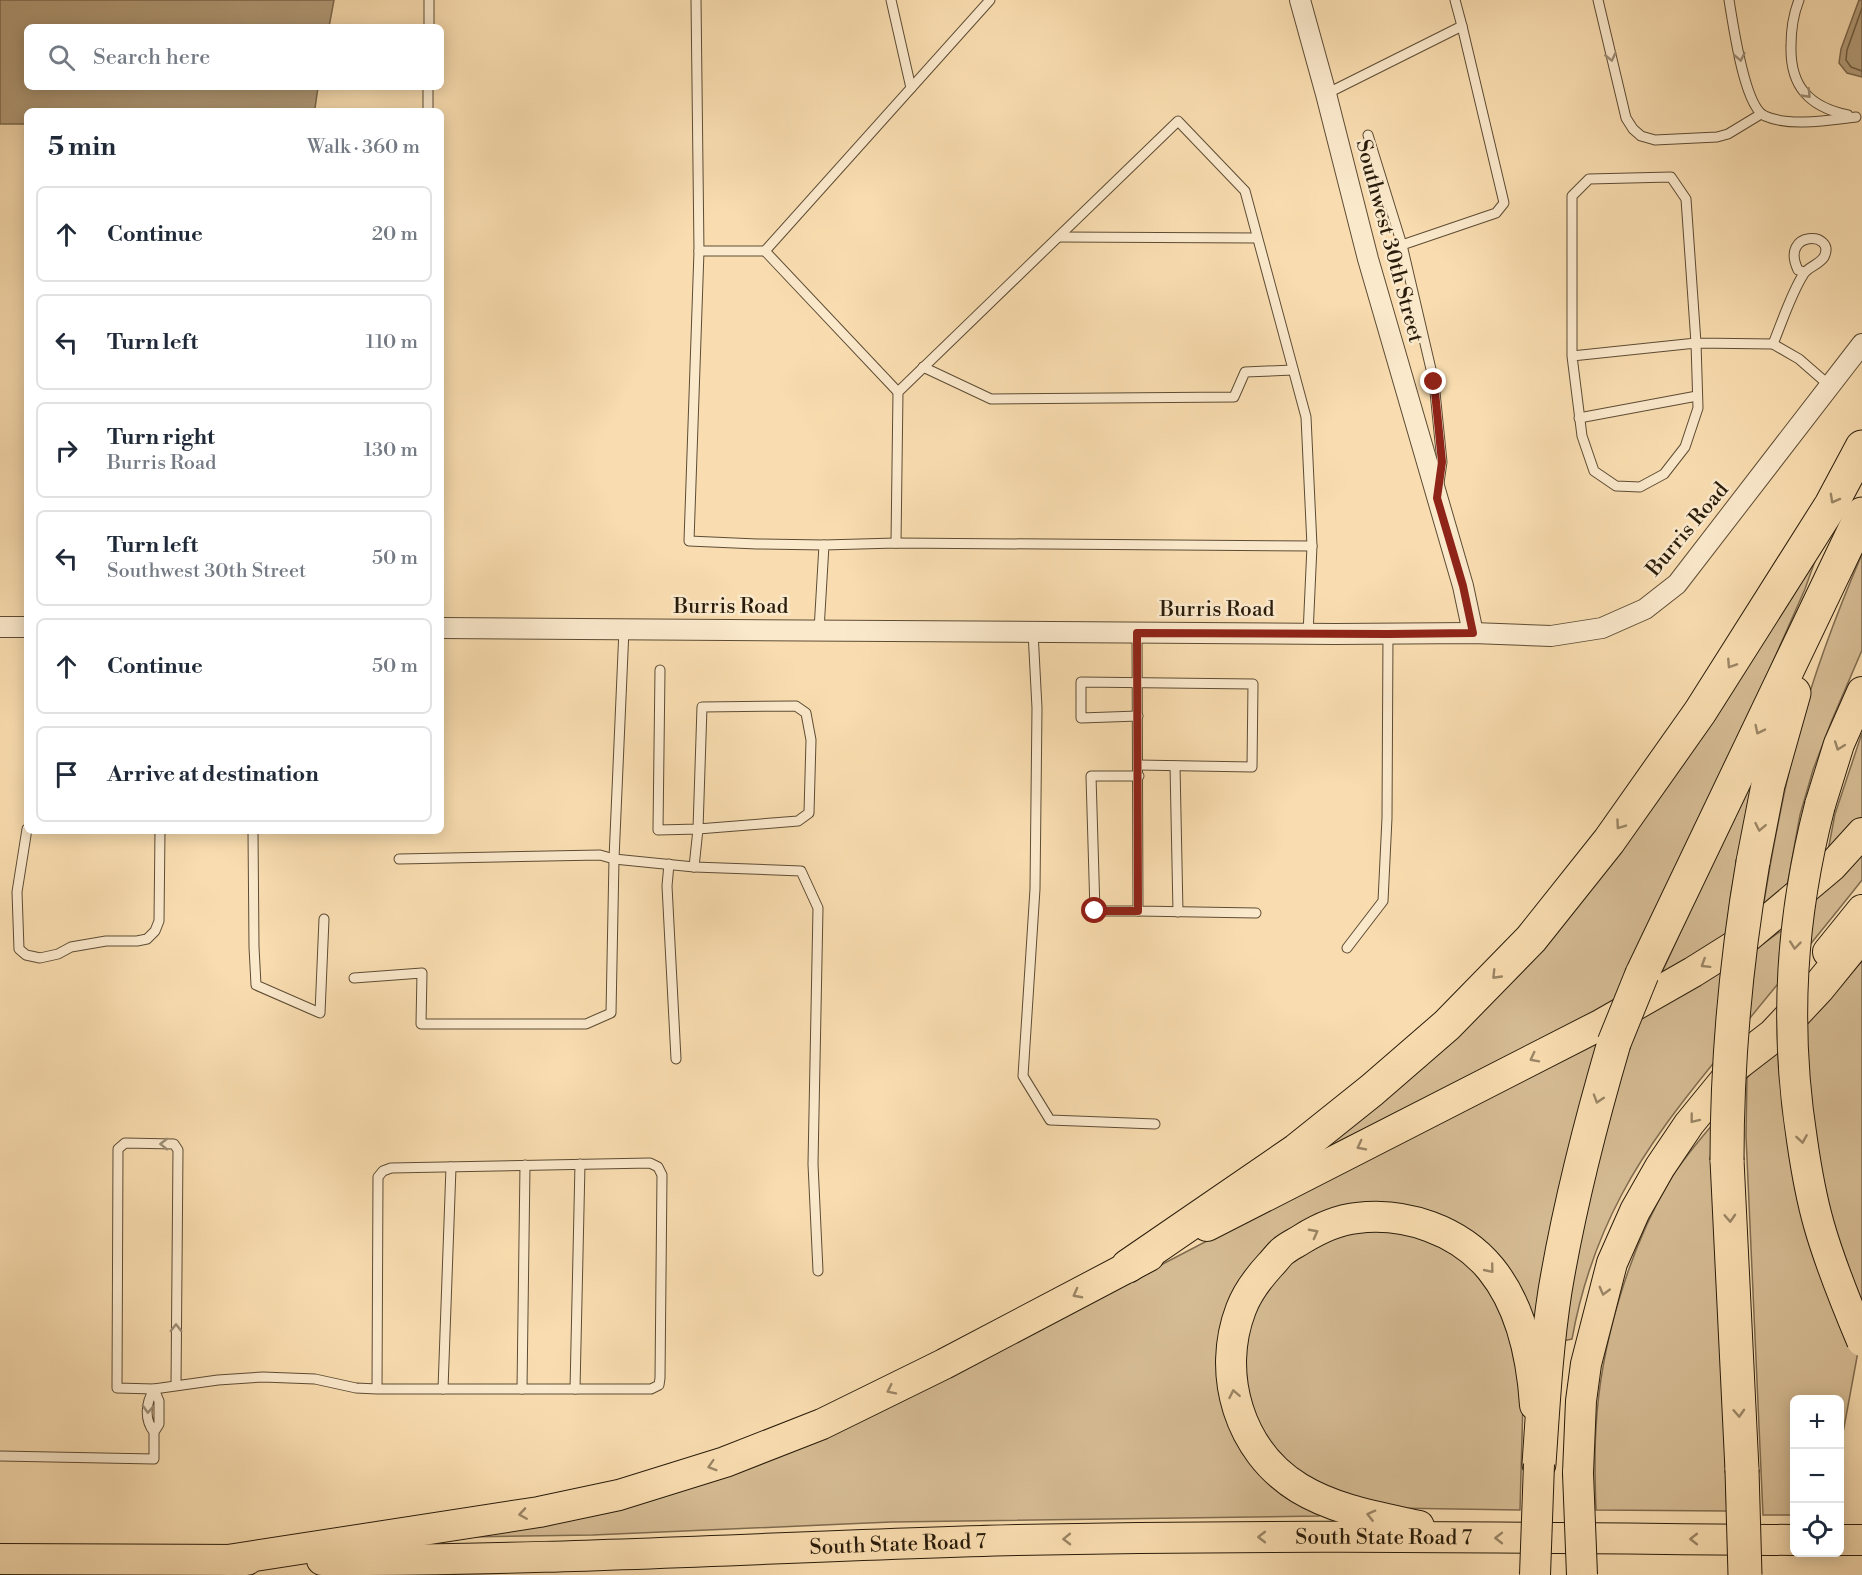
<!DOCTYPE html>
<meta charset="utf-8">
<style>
body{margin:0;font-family:"Libre Bodoni",serif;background:#f2f2f3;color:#1f2937}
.controls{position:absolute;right:18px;bottom:18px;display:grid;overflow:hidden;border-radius:9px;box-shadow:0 3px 15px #0003}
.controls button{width:54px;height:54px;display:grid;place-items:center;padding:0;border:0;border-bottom:2px solid #e0e1e3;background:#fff;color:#1f2937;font:30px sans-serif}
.stop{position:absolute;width:18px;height:18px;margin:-14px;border:4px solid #8f2418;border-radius:50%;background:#fff}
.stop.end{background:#8f2418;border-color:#fff;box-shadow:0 2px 6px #0008}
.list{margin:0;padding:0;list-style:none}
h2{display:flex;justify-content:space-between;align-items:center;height:78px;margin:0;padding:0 24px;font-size:26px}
h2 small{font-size:20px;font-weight:400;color:#747a83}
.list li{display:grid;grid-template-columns:39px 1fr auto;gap:18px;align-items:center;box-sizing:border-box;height:96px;margin:0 12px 12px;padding:0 12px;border:2px solid #e0e1e3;border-radius:9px}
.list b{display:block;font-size:22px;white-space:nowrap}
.list p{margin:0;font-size:20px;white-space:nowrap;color:#747a83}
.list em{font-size:20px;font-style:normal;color:#747a83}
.icon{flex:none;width:33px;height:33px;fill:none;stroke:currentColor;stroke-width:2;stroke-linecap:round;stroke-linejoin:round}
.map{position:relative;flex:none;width:1862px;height:1575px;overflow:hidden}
.search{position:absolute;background:#fff;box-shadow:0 3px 15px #0003;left:24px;top:24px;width:420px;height:66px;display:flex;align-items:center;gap:15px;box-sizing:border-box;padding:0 21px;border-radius:9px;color:#747a83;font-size:22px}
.panel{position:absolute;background:#fff;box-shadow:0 3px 15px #0003;left:24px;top:108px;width:420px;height:726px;border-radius:9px}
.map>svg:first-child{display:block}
.green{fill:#d6bc94;stroke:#806c50;stroke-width:1.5}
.water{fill:#b29b78;stroke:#7b684c;stroke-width:1.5}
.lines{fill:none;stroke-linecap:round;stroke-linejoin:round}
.shore{stroke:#6e5c42;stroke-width:1.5}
.service-casing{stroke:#5d4c34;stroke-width:11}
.minor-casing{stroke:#5d4c34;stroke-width:22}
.primary-casing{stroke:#291c0b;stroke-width:32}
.motorway-casing{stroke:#291c0b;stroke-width:35}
.service{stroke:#fbe9cc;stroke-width:9}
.minor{stroke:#fbe9cc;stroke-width:20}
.primary{stroke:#f9ddb0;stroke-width:30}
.motorway{stroke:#f9ddb0;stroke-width:33}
.primary-bridge-casing{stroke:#291c0b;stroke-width:32;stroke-linecap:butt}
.motorway-bridge-casing{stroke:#291c0b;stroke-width:35;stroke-linecap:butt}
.primary-bridge{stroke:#f9ddb0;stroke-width:30}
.motorway-bridge{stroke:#f9ddb0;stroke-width:33}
.oneway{stroke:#9c8d75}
.oneway2{stroke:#9b8666}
.route{stroke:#8f2418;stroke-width:8}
.labels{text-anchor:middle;stroke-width:5;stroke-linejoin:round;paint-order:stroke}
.street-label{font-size:21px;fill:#291c0b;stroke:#fbe9cc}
</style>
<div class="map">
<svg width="1862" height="1575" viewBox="0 0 1862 1575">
<rect width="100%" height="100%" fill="#f9ddb0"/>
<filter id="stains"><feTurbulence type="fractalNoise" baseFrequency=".00333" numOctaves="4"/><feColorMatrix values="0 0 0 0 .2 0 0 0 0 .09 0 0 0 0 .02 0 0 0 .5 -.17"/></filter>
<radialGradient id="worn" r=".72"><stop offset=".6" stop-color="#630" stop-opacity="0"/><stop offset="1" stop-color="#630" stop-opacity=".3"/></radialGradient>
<g class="green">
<path d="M1862 554V650L1832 720 1813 770 1800 815 1785 898 1762 914C1772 851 1784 788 1800 726 1816 667 1838 610 1862 554Z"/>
<path d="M1809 559 1815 561 1805 589 1624 999 1304 1159 1445 1040Z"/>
<path d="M1862 733V821L1826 861 1835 814Z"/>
<path d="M1750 780 1752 782 1731 893 1725 944 1658 981Z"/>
<path d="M1862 853V880C1814 941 1764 1000 1716 1060 1681 1103 1648 1145 1622 1194 1598 1239 1581 1289 1572 1339L1562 1341 1542 1337 1526 1309 1408 1211 1260 1259 1228 1396 1321 1512 1319 1516 891 1522 593 1535 465 1537 588 1508 1157 1267 1497 1090 1761 945 1781 931Z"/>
<path d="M1862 961V1330L1840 1449V1400H1794V1515H1763L1746 1136 1747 1078 1768 1053 1824 1003Z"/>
<path d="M1713 1124 1727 1511 1596 1510C1595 1483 1594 1456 1596 1428 1600 1348 1628 1251 1669 1182 1681 1161 1698 1142 1713 1124Z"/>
<path d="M1378 1224 1459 1251 1506 1315 1523 1400 1520 1510 1389 1508 1303 1480 1260 1435 1240 1361 1257 1299 1308 1244Z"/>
</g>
<g class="water">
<path d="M0 0H334L329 27H27V87H318L315 108 310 111H27V124H0Z"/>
<path d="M1859 0H1862V77L1847 73 1839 63 1841 49Z"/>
</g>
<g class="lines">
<path class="shore" d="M1862 8 1847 50 1846 60 1851 67 1862 71"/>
<g class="service-casing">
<g id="service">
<path d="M696 0 699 251 689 541 757 544 824 545"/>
<path d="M891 0 911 88"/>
<path d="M1598 0 1626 118 1633 129 1641 136 1655 140 1717 137 1728 134 1761 114"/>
<path d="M1729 0C1733 23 1744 107 1765 116 1789 127 1830 120 1856 117"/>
<path d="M1799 0C1793 15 1791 30 1791 46 1790 86 1809 107 1848 115"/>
<path d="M429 27V0"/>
<path d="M1326 94 1462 26 1455 0"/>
<path d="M428 111V87"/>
<path d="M1368 135 1402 245 1434 382 1442 462 1439 483"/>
<path d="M1059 237 1257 238"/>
<path d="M1402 245 1496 213 1504 203 1462 26"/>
<path d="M699 251H765"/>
<path d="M1804 272 1798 270C1779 230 1837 231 1824 257 1819 265 1807 267 1803 275 1791 294 1782 322 1773 344L1799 359 1830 386"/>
<path d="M1572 356 1582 436 1594 471 1616 486 1640 487 1664 474 1685 447 1698 408 1696 343 1686 199 1671 177 1589 179 1572 196V356L1696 343 1773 344"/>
<path d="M923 367 991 399 1234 397 1245 372 1293 370"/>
<path d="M898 392 765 251 990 0"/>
<path d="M1579 418 1697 396"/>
<path d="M896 543 898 392 1178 121 1245 191 1306 417 1312 546"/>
<path d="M819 630 824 545 896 543 1312 546 1308 634"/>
<path d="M1033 632 1037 708 1035 889 1023 1076 1050 1120 1155 1124"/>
<path d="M1137 633 1138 911 1256 913"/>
<path d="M660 670 658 830 698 829 798 821 809 813 811 740 806 713 796 706 702 707 698 829 694 867"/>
<path d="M1138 716 1081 718V682L1253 684 1252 767 1138 765"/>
<path d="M1175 766 1178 912"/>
<path d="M27 829 17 892 19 949 26 955 40 958 58 954 71 947 106 941H137L147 939 155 931 159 921 160 831"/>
<path d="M253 831 254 947 256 985 320 1013 324 919"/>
<path d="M399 859 600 855 614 859 694 867 801 871 818 908 813 1164 818 1271"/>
<path d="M669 864 667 886 676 1059"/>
<path d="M1138 911H1095L1091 776H1139"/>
<path d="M1347 948 1383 901 1387 818 1388 635"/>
<path d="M354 978 422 973 421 1024H586L611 1013 614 859 624 629"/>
<path d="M176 1386 178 1150 174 1144 125 1143 118 1149 117 1388 154 1389 218 1380 263 1377 315 1379 356 1388 377 1389H651L659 1385 660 1378 662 1175 658 1167 650 1163 391 1168 383 1171 378 1177 377 1389"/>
<path d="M443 1389 451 1167"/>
<path d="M522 1389 525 1165"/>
<path d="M575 1389 580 1164"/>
<path d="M0 1456 154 1459V1432L159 1424V1401L154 1389C146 1403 144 1419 154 1432"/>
</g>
</g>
<g class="minor-casing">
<g id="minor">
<path d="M1300 0 1326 94 1368 259 1463 586 1473 633"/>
<path d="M0 627H27"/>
<path d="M441 628 1335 634 1473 633 1551 636 1602 628 1645 609 1677 584 1862 344"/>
</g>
</g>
<g class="primary-casing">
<g id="primary">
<path d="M1820 805 1839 744 1862 692"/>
<path d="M1828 952 1862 910"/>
<path d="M1207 1226 1602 1024 1693 972 1744 940 1832 866 1862 833"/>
<path d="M1578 1473 1581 1401 1586 1364 1612 1263 1635 1211 1660 1167 1689 1124 1738 1064"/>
<path d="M1419 1526C1378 1517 1335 1510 1299 1488 1239 1451 1216 1374 1241 1309 1247 1293 1259 1277 1271 1264 1275 1260 1279 1254 1283 1251 1289 1246 1296 1243 1302 1239 1318 1229 1338 1220 1357 1218 1405 1212 1459 1230 1491 1269 1521 1306 1532 1359 1535 1405"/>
<path d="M1840 1540H1862"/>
<path d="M0 1559 247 1560"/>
<path d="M228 1560 539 1512 619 1495 725 1462 822 1424 944 1364 1149 1256"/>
<path id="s1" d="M322 1560C554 1561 785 1546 1017 1540 1276 1534 1536 1538 1794 1540"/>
</g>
</g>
<g class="motorway-casing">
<g id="motorway">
<path d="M1753 862 1768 785 1794 693"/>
<path d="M1642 974 1862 514"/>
<path d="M1739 1062 1774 1035 1818 988 1862 934"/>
<path d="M1727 1160 1742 1470"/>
<path d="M1128 1266 1297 1150 1372 1090 1447 1025 1531 939 1609 841 1700 712 1831 505 1862 447"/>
<path d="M1539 1464C1543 1407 1546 1349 1555 1291 1569 1207 1590 1125 1614 1043"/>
</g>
</g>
<use href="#service" class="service"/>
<use href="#minor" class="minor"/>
<use href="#primary" class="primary"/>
<use href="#motorway" class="motorway"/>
<g class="primary-bridge-casing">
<g id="primary-bridge">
<path d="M1820 805C1791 917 1784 1025 1802 1140 1806 1168 1811 1197 1819 1225 1830 1264 1846 1303 1862 1341"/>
<path d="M1578 1473 1582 1575"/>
<path d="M1535 1575 1539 1464"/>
</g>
</g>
<g class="motorway-bridge-casing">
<g id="motorway-bridge">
<path d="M1614 1043 1642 974"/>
<path d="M1727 1160C1727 1060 1736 961 1753 862"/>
<path d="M1742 1470 1745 1575"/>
</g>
</g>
<use href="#primary-bridge" class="primary-bridge"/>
<use href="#motorway-bridge" class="motorway-bridge"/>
</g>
<defs><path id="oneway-chevron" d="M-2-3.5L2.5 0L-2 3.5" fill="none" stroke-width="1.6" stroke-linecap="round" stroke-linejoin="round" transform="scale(1.5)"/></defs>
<g class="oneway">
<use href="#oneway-chevron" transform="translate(1611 57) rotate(77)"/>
<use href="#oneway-chevron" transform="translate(1740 57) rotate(79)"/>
<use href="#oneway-chevron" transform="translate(1807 94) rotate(46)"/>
<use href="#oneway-chevron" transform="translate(164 1144) rotate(-179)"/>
<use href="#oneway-chevron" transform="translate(176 1328) rotate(-90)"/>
<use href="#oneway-chevron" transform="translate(148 1409) rotate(92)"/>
</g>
<g class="oneway2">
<use href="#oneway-chevron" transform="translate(1834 499) rotate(119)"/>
<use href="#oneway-chevron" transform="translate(1731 664) rotate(123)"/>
<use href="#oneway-chevron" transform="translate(1759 730) rotate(116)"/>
<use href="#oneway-chevron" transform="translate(1839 746) rotate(110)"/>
<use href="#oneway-chevron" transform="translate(1620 825) rotate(125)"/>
<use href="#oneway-chevron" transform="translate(1760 827) rotate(101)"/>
<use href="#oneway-chevron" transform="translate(1795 945) rotate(96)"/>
<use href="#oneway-chevron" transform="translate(1705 964) rotate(148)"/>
<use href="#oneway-chevron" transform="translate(1496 975) rotate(134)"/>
<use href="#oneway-chevron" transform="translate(1534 1058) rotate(153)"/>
<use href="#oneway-chevron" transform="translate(1598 1099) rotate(107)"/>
<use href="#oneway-chevron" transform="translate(1694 1119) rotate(128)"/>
<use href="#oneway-chevron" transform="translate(1802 1139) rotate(81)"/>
<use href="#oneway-chevron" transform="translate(1361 1146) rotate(153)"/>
<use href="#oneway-chevron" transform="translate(1730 1218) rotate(87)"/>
<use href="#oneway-chevron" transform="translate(1314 1233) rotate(-28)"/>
<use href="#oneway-chevron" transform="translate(1490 1269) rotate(51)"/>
<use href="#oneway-chevron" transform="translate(1604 1291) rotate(105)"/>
<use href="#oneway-chevron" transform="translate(1077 1294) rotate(152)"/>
<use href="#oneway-chevron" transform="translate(891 1390) rotate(154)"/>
<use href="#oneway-chevron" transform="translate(1234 1394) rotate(-101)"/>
<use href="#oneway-chevron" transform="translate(1739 1413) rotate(87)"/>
<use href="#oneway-chevron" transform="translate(712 1466) rotate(163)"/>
<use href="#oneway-chevron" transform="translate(523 1514) rotate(171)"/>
<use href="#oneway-chevron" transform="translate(1371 1515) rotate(-166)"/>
<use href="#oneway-chevron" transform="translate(1262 1537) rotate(-180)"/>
<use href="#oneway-chevron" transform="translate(1499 1538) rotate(-180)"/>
<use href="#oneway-chevron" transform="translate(1067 1539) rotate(179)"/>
<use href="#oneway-chevron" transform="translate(1694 1539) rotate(-180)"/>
</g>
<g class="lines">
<path class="route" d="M1095 911H1138L1137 633 1388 634 1473 633 1463 586 1437 498 1442 462 1434 382"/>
</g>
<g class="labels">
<g class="street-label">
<text transform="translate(1390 241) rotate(75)" y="7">Southwest 30th Street</text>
<text transform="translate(1687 529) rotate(-50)" y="7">Burris Road</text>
<text x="731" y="613">Burris Road</text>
<text x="1217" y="616">Burris Road</text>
<text dy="7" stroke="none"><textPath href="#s1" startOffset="1062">South State Road 7</textPath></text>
<text dy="7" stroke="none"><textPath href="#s1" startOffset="576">South State Road 7</textPath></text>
</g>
</g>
<rect width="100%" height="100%" filter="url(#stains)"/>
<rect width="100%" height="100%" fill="url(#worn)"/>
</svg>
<div class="controls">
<button>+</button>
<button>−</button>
<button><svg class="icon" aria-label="locate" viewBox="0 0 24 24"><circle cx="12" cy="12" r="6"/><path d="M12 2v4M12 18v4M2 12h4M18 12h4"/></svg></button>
</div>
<div class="stop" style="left:1095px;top:911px"></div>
<div class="stop end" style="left:1434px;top:382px"></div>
<div class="search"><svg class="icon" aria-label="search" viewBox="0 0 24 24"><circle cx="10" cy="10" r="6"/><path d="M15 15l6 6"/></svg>Search here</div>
<section class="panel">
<h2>5 min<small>Walk · 360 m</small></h2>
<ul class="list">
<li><svg class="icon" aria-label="ahead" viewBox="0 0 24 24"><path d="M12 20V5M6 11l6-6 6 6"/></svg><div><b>Continue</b></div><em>20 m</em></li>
<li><svg class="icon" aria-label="left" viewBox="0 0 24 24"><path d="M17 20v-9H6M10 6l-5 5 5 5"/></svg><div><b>Turn left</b></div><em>110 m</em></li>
<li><svg class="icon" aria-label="right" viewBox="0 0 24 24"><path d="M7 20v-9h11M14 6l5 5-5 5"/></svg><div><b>Turn right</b><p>Burris Road</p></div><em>130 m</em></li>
<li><svg class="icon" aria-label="left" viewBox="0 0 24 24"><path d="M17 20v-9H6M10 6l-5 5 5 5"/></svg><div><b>Turn left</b><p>Southwest 30th Street</p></div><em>50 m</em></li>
<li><svg class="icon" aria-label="ahead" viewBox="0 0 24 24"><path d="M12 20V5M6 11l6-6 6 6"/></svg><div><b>Continue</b></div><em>50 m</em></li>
<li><svg class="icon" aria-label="arrive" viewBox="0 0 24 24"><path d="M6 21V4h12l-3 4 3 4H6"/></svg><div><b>Arrive at destination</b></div></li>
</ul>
</section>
</div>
